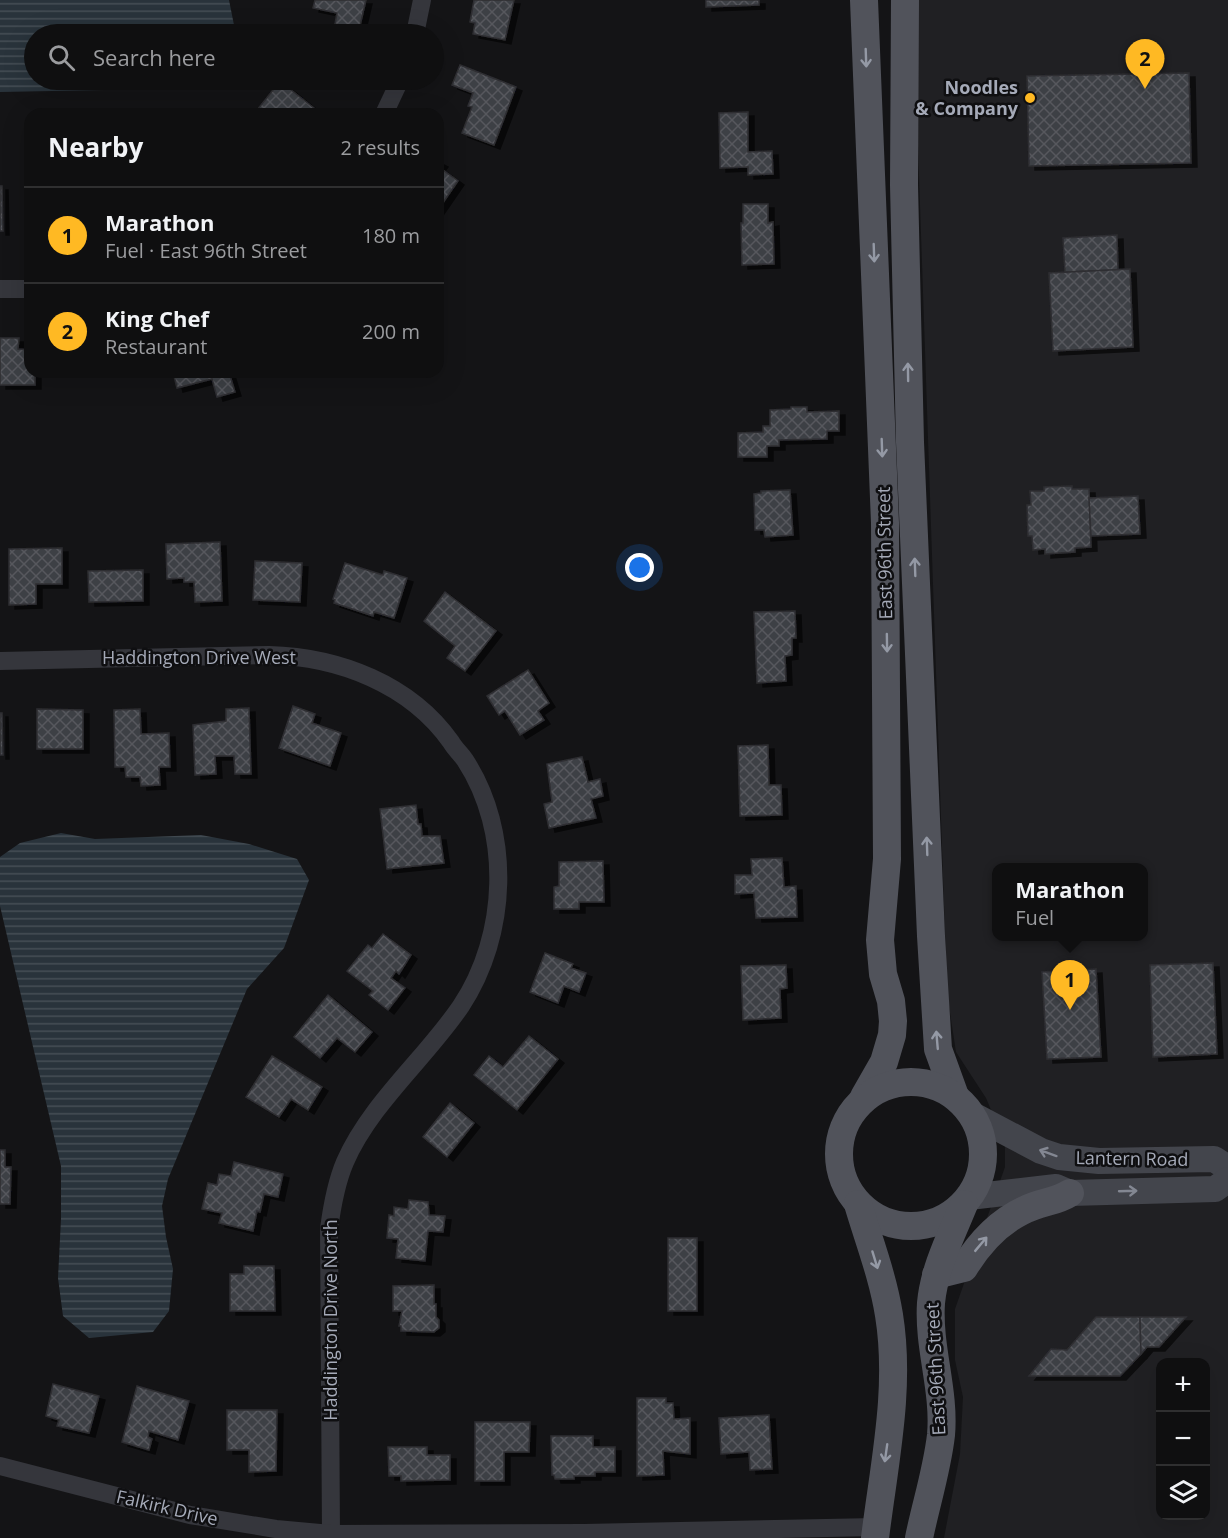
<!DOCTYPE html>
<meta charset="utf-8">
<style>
body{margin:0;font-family:"Open Sans",sans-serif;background:#181819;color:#f1f3f6}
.controls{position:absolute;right:18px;bottom:18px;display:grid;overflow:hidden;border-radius:12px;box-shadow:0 6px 24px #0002}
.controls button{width:54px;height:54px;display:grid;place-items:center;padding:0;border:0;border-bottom:2px solid #2f2f30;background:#0f0f10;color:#f1f3f6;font:30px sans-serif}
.you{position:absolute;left:640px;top:568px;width:21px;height:21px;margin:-15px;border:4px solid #fff;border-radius:50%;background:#1a73e8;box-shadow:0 0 0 9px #1a73e833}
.badge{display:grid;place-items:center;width:39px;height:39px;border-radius:50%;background:#ffb923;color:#111;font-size:20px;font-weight:700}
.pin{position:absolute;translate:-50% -50px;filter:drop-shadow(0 2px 3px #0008)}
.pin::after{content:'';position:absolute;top:32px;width:21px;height:18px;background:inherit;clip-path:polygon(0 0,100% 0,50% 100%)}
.popup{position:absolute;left:992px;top:863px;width:156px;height:78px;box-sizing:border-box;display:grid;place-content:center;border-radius:12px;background:#0f0f10;filter:drop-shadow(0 2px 4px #0005);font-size:20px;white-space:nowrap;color:#9b9c9f}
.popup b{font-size:22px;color:#f1f3f6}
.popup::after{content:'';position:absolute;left:50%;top:100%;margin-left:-12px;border:12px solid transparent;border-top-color:#0f0f10}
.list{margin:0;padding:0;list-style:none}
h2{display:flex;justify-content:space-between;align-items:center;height:78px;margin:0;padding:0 24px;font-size:26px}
h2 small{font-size:20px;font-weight:400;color:#9b9c9f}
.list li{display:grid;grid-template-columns:39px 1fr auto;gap:18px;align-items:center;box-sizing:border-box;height:96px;padding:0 24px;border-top:2px solid #2f2f30}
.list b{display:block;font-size:22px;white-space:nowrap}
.list p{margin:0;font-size:20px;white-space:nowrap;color:#9b9c9f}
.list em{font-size:20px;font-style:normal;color:#9b9c9f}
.icon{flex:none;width:33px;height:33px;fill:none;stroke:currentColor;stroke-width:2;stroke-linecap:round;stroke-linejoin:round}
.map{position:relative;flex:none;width:1228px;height:1538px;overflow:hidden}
.search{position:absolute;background:#0f0f10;box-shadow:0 6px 24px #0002;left:24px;top:24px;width:420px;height:66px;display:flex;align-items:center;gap:15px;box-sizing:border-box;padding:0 21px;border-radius:33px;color:#9b9c9f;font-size:22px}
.panel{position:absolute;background:#0f0f10;box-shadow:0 6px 24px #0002;left:24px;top:108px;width:420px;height:270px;border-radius:18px}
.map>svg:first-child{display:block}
.built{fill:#202023;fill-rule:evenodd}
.water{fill:url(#water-rules)}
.building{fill:url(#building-cross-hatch);stroke:#2e2e32;stroke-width:1.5;filter:url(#shadow)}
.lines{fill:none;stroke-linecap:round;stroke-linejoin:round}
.street{stroke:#35363c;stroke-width:18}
.secondary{stroke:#43454c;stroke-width:26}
.primary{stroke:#51535b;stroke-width:28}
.oneway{stroke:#9499a5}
.oneway2{stroke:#838792}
.poi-dot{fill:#ffb923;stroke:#0f0f11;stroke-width:2}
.labels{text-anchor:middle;stroke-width:5;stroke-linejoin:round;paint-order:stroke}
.poi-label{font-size:18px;font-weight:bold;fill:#a5aab8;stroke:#0f0f11;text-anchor:end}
.street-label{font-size:18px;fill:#a5aab8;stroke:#0f0f11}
</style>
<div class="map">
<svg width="1228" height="1538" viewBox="0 0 1228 1538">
<defs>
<pattern id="water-rules" width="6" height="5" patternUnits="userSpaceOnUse" patternTransform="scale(1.5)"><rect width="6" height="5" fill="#29333b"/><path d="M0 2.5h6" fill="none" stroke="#454e55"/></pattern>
<pattern id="building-cross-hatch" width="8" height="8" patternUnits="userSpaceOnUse" patternTransform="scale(1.5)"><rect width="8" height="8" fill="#3e3f44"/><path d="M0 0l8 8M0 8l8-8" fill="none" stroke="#57585d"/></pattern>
<filter id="shadow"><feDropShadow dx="6" dy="4" stdDeviation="0" flood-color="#0009"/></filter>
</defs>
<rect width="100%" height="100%" fill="#141416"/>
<path class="built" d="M913 0H1228V1538H944L960 1454 963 1397 955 1360V1309L1005 1167V1143L986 1098 956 1052 947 993ZM996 868H1144V936H996ZM1160 1362H1206V1516H1160Z"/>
<g class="water">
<path d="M0 0H229L235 30 232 34H34V80H190L156 89 0 92Z"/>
<path d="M61 833 95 839 201 835 249 844 297 859 309 880 284 948 247 989 168 1179 162 1206 166 1237 173 1269 169 1311 153 1332 89 1338 63 1316 58 1278 61 1219V1166L0 906V857L20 843Z"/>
</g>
<g class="building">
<path d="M315 0H366L359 30 335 24 337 13 313 8Z"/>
<path d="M474 0H514L505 40 473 34 475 23 470 22Z"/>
<path d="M706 0H759V5L706 7Z"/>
<path d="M460 65 516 87 494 145 462 133 472 107 468 106 473 93 452 85Z"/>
<path d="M1189 73 1191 163 1029 166 1027 76Z"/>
<path d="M280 81 319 112 317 114H254Z"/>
<path d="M748 112V152L772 151 773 174 748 175V167L720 168 719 113Z"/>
<path d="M438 161 442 163 439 167 458 181 438 210Z"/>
<path d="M0 186H2L3 231H0Z"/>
<path d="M743 204H768V223L773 222 774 264 742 265 741 223H743Z"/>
<path d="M1117 235 1118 270 1065 272 1063 238Z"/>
<path d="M1130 269 1133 347 1053 351 1049 273Z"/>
<path d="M0 338H19L18 349 30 350V372H35V385H0Z"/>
<path d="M173 372H229L235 392 217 397 212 379 177 388Z"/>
<path d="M791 407H807V412L839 411V431H827V439L779 440V446H767V457H738V433L763 432V426H770V410L791 409Z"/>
<path d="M1072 486V489H1089L1091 547 1075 548V552L1045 554V549L1033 550 1032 536H1028L1027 505H1031L1030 491H1044V487Z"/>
<path d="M790 490 793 535 765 537 764 530H755L754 494 761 493V491Z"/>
<path d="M1138 496 1140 534 1091 536 1089 498Z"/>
<path d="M220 542 222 601 195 602 194 582H184V578L167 579 166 544Z"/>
<path d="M62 548V584H36V604L9 605V549Z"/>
<path d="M255 561 302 563 300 602 253 600Z"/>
<path d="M345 563 383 575 384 571 407 578 394 618 374 612 373 616 334 603 335 600 333 599Z"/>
<path d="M143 570V601L89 602 88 571Z"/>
<path d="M445 592 496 631 465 671 447 658 455 646 424 621Z"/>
<path d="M795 611 796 638H792V655L785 656 786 681 757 683 754 612Z"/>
<path d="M528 670 549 703 538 711 544 720 520 735 505 711 499 715 487 696Z"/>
<path d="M293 706 315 714 312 723 341 733 330 766 279 748Z"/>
<path d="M249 708 251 774H235L234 756H215L216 774 195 775 193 725 226 721V709Z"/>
<path d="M37 709 83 710V749H37Z"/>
<path d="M140 709 141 734 169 733 170 767H159L160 785 141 786 140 777H126L125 767H115L114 710Z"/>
<path d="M0 713H2L3 755H0Z"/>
<path d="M768 745 769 785H781L782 815 740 816 738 746Z"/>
<path d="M582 757 588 782 600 779 603 796 591 799 596 818 549 828 544 804 552 802 547 764Z"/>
<path d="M416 805 418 824H421L422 836H440L444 863 387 869 380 809Z"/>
<path d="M782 858 784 887 796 886 797 917 756 918 754 893 735 894V875H752L751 859Z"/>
<path d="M603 861 604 902H579V909H554V887L559 886V862Z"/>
<path d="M383 934 411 955 399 974 396 971 391 978 405 988 388 1010 369 995 373 991 347 971 368 945 372 948Z"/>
<path d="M545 953 573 964 571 968 586 973 579 992 564 986 558 1003 530 992Z"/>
<path d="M1213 963 1217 1054 1153 1057 1150 965Z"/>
<path d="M786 965 787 988 780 989 781 1018 743 1020 741 966Z"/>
<path d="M1096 969 1101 1057 1047 1059 1042 972Z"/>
<path d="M328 995 372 1032 355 1052 337 1038 320 1058 294 1037Z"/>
<path d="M529 1036 558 1059 517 1110 474 1075 489 1056 503 1067Z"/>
<path d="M272 1056 322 1087 308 1110 291 1099 279 1117 246 1097Z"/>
<path d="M450 1103 474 1123 447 1157 423 1137Z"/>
<path d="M0 1150H5V1167H11L10 1204H0Z"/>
<path d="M234 1162 283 1174 278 1197 264 1194 260 1212 257 1211 253 1231 219 1223 222 1213 202 1209 208 1183 217 1185 219 1174 231 1176Z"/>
<path d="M409 1200 428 1202 429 1215 445 1216 443 1232 428 1231 425 1261 396 1258 398 1239 387 1238 389 1215 394 1216V1207L408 1209Z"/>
<rect x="668" y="1238" width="29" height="73"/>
<path d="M244 1266H274L275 1311H230V1274H244Z"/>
<path d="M434 1285V1304H436V1317L439 1320V1328L434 1332 401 1331V1326H399L402 1311H393V1286Z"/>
<path d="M1096 1317H1140L1141 1354 1120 1376H1029L1051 1349 1067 1350Z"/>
<path d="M1140 1317H1186L1159 1347H1147L1141 1354Z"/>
<path d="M53 1384 99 1396 89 1433 57 1426 59 1420 46 1416Z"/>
<path d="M137 1386 189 1401 178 1440 149 1431 148 1437 152 1439 149 1450 122 1442Z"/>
<path d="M637 1398H666V1403H673L674 1419 690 1418V1454L663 1451 664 1475 637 1476Z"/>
<path d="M227 1410H277L276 1471 249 1472V1450H227Z"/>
<path d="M769 1415 772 1469 750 1470 749 1452 721 1454 719 1418Z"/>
<path d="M475 1422H530L529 1452H504V1481H475Z"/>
<path d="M551 1436H593V1447H615V1472H595V1476H574V1479H555L554 1475H552Z"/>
<path d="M388 1447H427V1455H450V1480L401 1481V1476H389Z"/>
</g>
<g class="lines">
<g class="street">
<path d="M415 34 422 0"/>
<path d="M384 114 400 80"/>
<path d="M0 289H30"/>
<path d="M0 661 269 655C339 657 410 684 451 742 455 749 461 754 465 760 512 832 508 935 461 1006 425 1059 371 1103 345 1162 336 1183 332 1206 329 1229L331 1534"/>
<path d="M0 1466 190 1515 276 1529 331 1534 584 1533 876 1527"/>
</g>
<g class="secondary">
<path d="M971 1114 1041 1151 1059 1157 1099 1161 1214 1159 1228 1168"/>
<path d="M969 1197 1056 1187 1070 1193 1215 1189 1228 1180"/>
</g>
<g class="primary">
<path d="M864 0 885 523 887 859 880 940 883 974 891 1001 893 1021 892 1035 884 1062 864 1097"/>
<path d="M905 0 904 185 910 442 931 936 938 1049 955 1096"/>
<circle cx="911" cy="1154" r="72"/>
<path d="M858 1204C869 1241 883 1277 889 1315 901 1389 884 1464 875 1538"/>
<path d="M936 1275 964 1268C981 1240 1003 1217 1034 1206 1048 1201 1057 1201 1070 1193"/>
<path d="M919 1538C926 1504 937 1470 941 1435 945 1390 928 1348 931 1303 934 1269 951 1236 964 1204"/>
</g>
</g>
<defs><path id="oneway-shaft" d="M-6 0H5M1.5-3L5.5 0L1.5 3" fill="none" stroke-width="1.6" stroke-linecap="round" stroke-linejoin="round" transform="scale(1.5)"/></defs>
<g class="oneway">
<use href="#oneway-shaft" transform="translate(866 58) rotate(88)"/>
<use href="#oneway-shaft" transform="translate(874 253) rotate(88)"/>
<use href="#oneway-shaft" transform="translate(908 372) rotate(-91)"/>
<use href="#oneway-shaft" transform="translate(882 448) rotate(88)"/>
<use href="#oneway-shaft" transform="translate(915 567) rotate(-92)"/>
<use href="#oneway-shaft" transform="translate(887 643) rotate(89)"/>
<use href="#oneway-shaft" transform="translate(927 846) rotate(-92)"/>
<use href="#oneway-shaft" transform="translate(937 1040) rotate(-95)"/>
<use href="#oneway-shaft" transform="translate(981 1244) rotate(-50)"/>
<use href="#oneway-shaft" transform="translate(875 1260) rotate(73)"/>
<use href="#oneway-shaft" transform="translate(886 1453) rotate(98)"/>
</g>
<g class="oneway2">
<use href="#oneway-shaft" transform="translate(1048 1153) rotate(-160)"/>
<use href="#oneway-shaft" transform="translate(1128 1191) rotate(-2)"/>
</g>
<circle class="poi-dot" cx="1030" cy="98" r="6"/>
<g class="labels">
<g class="poi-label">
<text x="1018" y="94">Noodles<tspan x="1018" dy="21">&amp; Company</tspan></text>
</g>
<g class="street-label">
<text transform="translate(885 553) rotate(-91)" y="6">East 96th Street</text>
<text x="199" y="664">Haddington Drive West</text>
<text transform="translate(1132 1159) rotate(1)" y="6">Lantern Road</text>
<text transform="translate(331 1320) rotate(-90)" y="6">Haddington Drive North</text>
<text transform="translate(936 1369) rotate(-93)" y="6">East 96th Street</text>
<text transform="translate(167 1508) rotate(13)" y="6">Falkirk Drive</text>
</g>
</g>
</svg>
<div class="controls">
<button>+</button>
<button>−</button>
<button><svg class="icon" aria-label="layers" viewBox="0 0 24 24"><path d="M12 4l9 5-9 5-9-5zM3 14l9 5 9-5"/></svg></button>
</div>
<div class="you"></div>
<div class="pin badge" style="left:1070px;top:1010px">1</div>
<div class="popup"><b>Marathon</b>Fuel</div>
<div class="pin badge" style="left:1145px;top:89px">2</div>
<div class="search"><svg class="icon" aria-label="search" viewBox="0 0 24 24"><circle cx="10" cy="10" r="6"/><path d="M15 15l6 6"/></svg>Search here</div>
<section class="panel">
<h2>Nearby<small>2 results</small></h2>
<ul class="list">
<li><span class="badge">1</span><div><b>Marathon</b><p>Fuel · East 96th Street</p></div><em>180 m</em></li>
<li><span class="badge">2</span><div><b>King Chef</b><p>Restaurant</p></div><em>200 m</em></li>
</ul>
</section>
</div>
